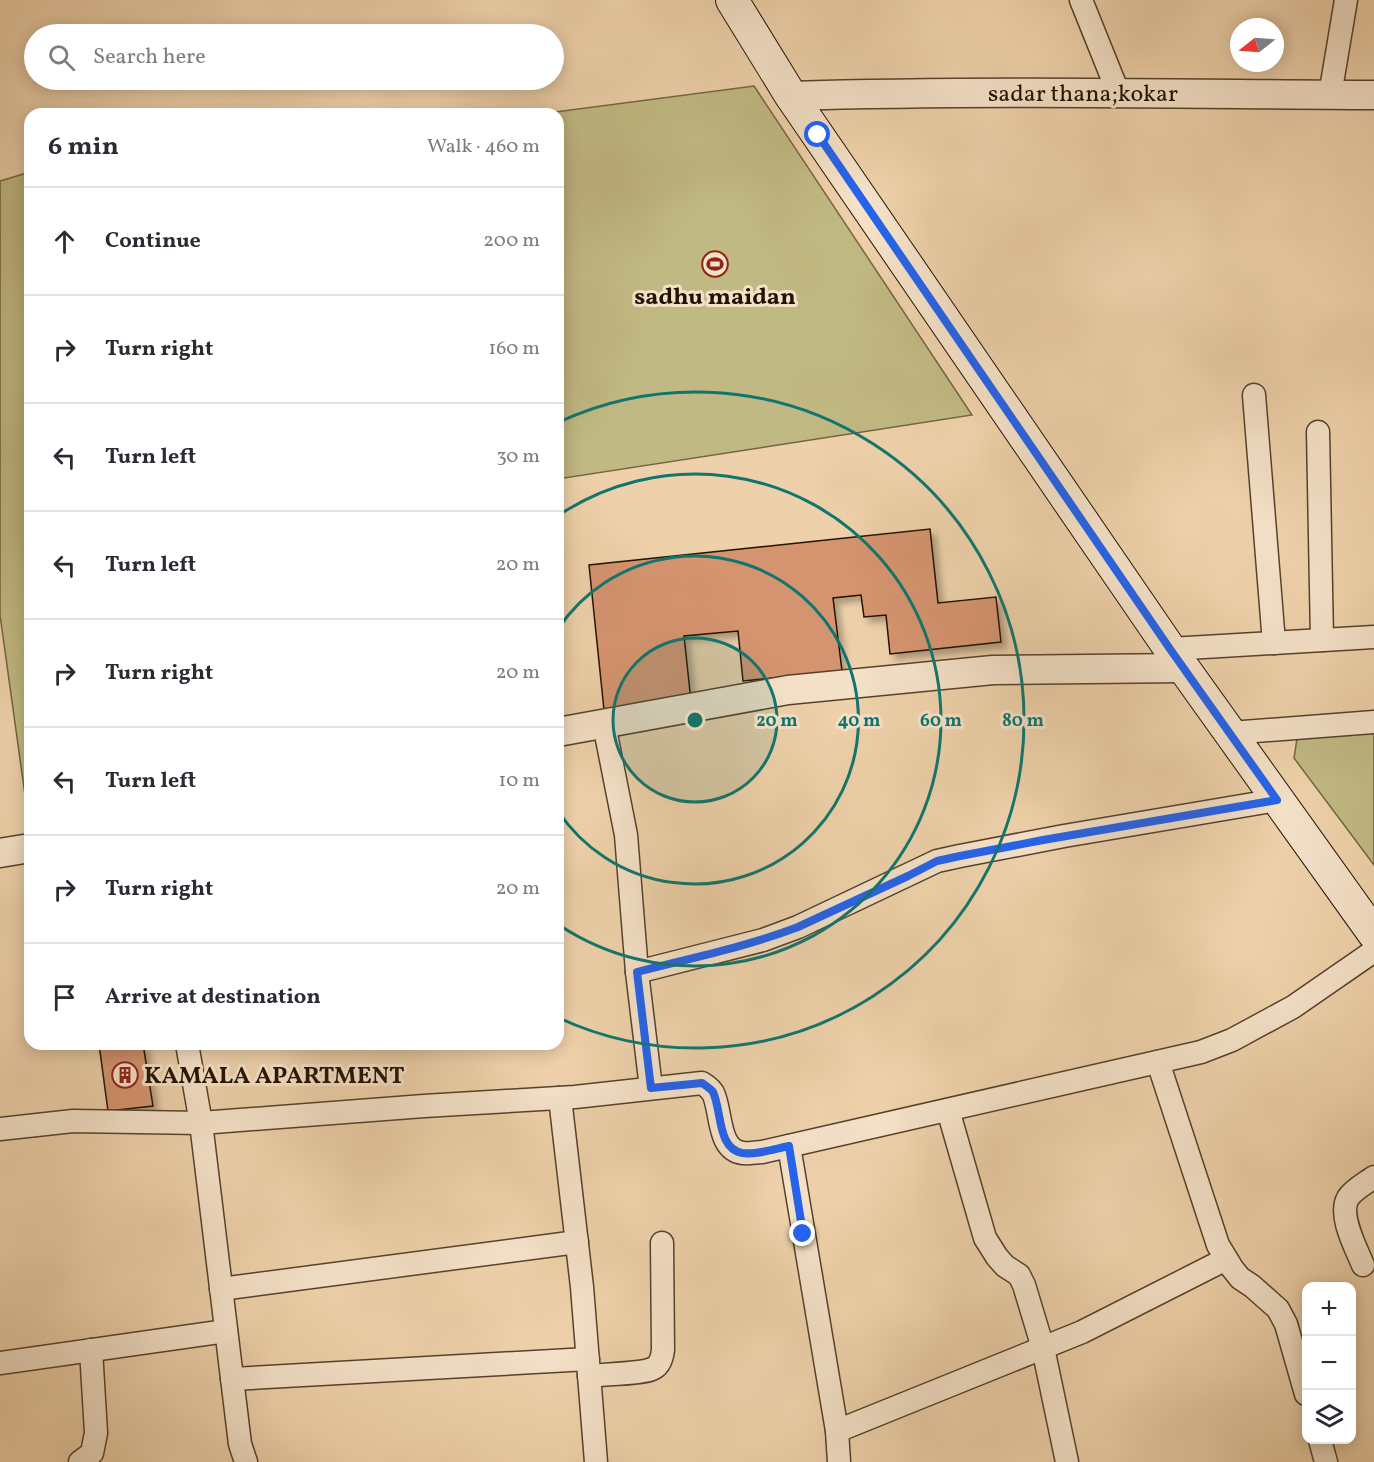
<!DOCTYPE html>
<meta charset="utf-8">
<style>
body{margin:0;font-family:Vollkorn,serif;background:#f2f2f3;color:#2b2b33}
.controls{position:absolute;right:18px;bottom:18px;display:grid;overflow:hidden;border-radius:12px;box-shadow:0 3px 15px #0003}
.controls button{width:54px;height:54px;display:grid;place-items:center;padding:0;border:0;border-bottom:2px solid #e1e1e2;background:#fff;color:#2b2b33;font:30px sans-serif}
.compass{position:absolute;left:1230px;top:18px;width:54px;height:54px;border-radius:50%;background:#fff;box-shadow:0 3px 15px #0003;rotate:253deg}
.stop{position:absolute;width:18px;height:18px;margin:-14px;border:4px solid #2563eb;border-radius:50%;background:#fff}
.stop.end{background:#2563eb;border-color:#fff;box-shadow:0 2px 6px #0008}
.list{margin:0;padding:0;list-style:none}
h2{display:flex;justify-content:space-between;align-items:center;height:78px;margin:0;padding:0 24px;font-size:26px}
h2 small{font-size:20px;font-weight:400;color:#7c7c81}
.list li{display:grid;grid-template-columns:39px 1fr auto;gap:18px;align-items:center;box-sizing:border-box;height:108px;padding:0 24px;border-top:2px solid #e1e1e2}
.list b{display:block;font-size:22px;white-space:nowrap}
.list em{font-size:20px;font-style:normal;color:#7c7c81}
.icon{flex:none;width:33px;height:33px;fill:none;stroke:currentColor;stroke-width:2;stroke-linecap:round;stroke-linejoin:round}
.map{position:relative;flex:none;width:1374px;height:1462px;overflow:hidden}
.search{position:absolute;background:#fff;box-shadow:0 3px 15px #0003;left:24px;top:24px;width:540px;height:66px;display:flex;align-items:center;gap:15px;box-sizing:border-box;padding:0 21px;border-radius:33px;color:#7c7c81;font-size:22px}
.panel{position:absolute;background:#fff;box-shadow:0 3px 15px #0003;left:24px;top:108px;width:540px;height:942px;border-radius:18px}
.map>svg:first-child{display:block}
.green{fill:#c1b983;stroke:#726642;stroke-width:1.5}
.building{fill:#d5946f;stroke:#221201;stroke-width:1.5;filter:url(#shadow)}
.lines{fill:none;stroke-linecap:round;stroke-linejoin:round}
.minor-casing{stroke:#55422b;stroke-width:25}
.tertiary-casing{stroke:#55422b;stroke-width:31}
.secondary-casing{stroke:#221201;stroke-width:34}
.minor{stroke:#f4e1c8;stroke-width:22}
.tertiary{stroke:#f4e1c8;stroke-width:28}
.secondary{stroke:#f4e1c8;stroke-width:32}
.route{stroke:#2563eb;stroke-width:8}
.ring{fill:none;stroke:#0f766e;stroke-width:3}
.labels{text-anchor:middle;stroke-width:6;stroke-linejoin:round;paint-order:stroke}
.street-label{font-size:24px;fill:#221201;stroke:#f4e1c8}
.poi-label{font-size:24px;font-weight:bold;fill:#221201;stroke:#f4e1c8}
.centre{fill:#0f766e;stroke:#f4e1c8;stroke-width:3}
.ring-label{font-size:18px;text-anchor:middle;font-weight:bold;fill:#0f766e;stroke:#f4e1c8;stroke-width:6;stroke-linejoin:round;paint-order:stroke}
</style>
<div class="map">
<svg width="1374" height="1462" viewBox="0 0 1374 1462">
<defs>
<filter id="shadow"><feDropShadow dx="5.5" dy="5.5" stdDeviation="3" flood-color="#0004"/></filter>
</defs>
<rect width="100%" height="100%" fill="#eed1aa"/>
<filter id="stains"><feTurbulence type="fractalNoise" baseFrequency=".00333" numOctaves="4"/><feColorMatrix values="0 0 0 0 .2 0 0 0 0 .09 0 0 0 0 .02 0 0 0 .5 -.17"/></filter>
<radialGradient id="worn" r=".72"><stop offset=".6" stop-color="#630" stop-opacity="0"/><stop offset="1" stop-color="#630" stop-opacity=".3"/></radialGradient>
<g class="green">
<path d="M754 86 972 415 558 479V114H540Z"/>
<path d="M30 172V831L0 615V181Z"/>
<path d="M1374 731V865L1294 758 1297 739Z"/>
</g>
<g class="building">
<path d="M930 529 938 603 996 597 1001 642 890 654 886 615 864 617 861 595 833 598 842 671 743 681 738 631 684 636 691 701 604 710 589 565Z"/>
<path d="M99 1044H143L153 1106 108 1111Z"/>
</g>
<g class="lines">
<g class="minor-casing">
<g id="minor">
<path d="M1081 0 1118 92"/>
<path d="M1330 95 1346 0"/>
<path d="M1254 395 1274 643"/>
<path d="M1318 432 1322 640"/>
<path d="M1170 649 1374 637"/>
<path d="M604 724 626 835 637 972 651 1088"/>
<path d="M1230 733 1374 722"/>
<path d="M637 972 763 940 798 927 937 861 960 856 1064 836 1277 800"/>
<path d="M187 1044 201 1123 240 1444 246 1462"/>
<path d="M1158 1062 1218 1245 1232 1268 1240 1278 1252 1286 1278 1309 1286 1324 1306 1394"/>
<path d="M560 1098 582 1287 596 1462"/>
<path d="M948 1110 985 1238 997 1257 1005 1266 1019 1275 1024 1285 1043 1348 1067 1462"/>
<path d="M0 1129 73 1121 201 1123 424 1106 575 1097 702 1083C706 1086 710 1088 713 1093 722 1111 717 1150 743 1153 749 1154 756 1152 762 1152L1201 1052 1232 1040 1293 1007 1374 951"/>
<path d="M789 1146 837 1431 839 1462"/>
<path d="M1363 1265C1356 1248 1338 1215 1348 1198 1354 1189 1366 1183 1374 1177"/>
<path d="M221 1289 577 1242"/>
<path d="M0 1363 226 1331"/>
<path d="M589 1376C603 1374 641 1374 652 1369 660 1366 662 1358 663 1350L662 1243"/>
<path d="M232 1379 588 1359"/>
<path d="M837 1431 1082 1332 1226 1259"/>
<path d="M1320 1440 1326 1462"/>
<path d="M80 1462 92 1453 96 1433 91 1350"/>
</g>
</g>
<g class="tertiary-casing">
<g id="tertiary">
<path d="M791 96C986 90 1180 94 1374 95"/>
<path d="M558 732 788 690 993 670 1184 668"/>
<path d="M0 853 30 848"/>
</g>
</g>
<g class="secondary-casing">
<path id="secondary" d="M732 0 791 96 1170 649 1374 934"/>
</g>
<use href="#minor" class="minor"/>
<use href="#tertiary" class="tertiary"/>
<use href="#secondary" class="secondary"/>
</g>
<g class="lines">
<path class="route" d="M803 1234 789 1146C774 1149 756 1155 742 1153 717 1148 722 1111 713 1092 710 1088 706 1086 702 1083L651 1088 637 972C691 958 746 947 798 927L908 876 937 861 960 856 1043 840 1277 800 1170 649 818 135"/>
</g>
<circle cx="695" cy="720" r="82" fill="#0f766e" fill-opacity=".12"/>
<g class="ring">
<circle cx="695" cy="720" r="82"/>
<path d="M558 629A164 164 0 1 1 558 811"/>
<path d="M559 515A246 246 0 1 1 559 925"/>
<path d="M559 422A328 328 0 1 1 559 1018"/>
</g>
<defs>
<g id="stadium-ring" transform="scale(1.35)"><circle r="9.5" fill="#f4e1c8" stroke="#8f2418" stroke-width="1.5"/><path d="M0-5a6.5 5 0 1 0 0 10a6.5 5 0 1 0 0-10ZM-3.5-1.8h7v3.6h-7Z" fill="#8f2418"/></g>
<g id="building-ring" transform="scale(1.35)"><circle r="9.5" fill="#f4e1c8" stroke="#8f2418" stroke-width="1.5"/><path d="M-4-6H4V6H1V3H-1V6H-4ZM-2.5-4.3h1.7v1.8h-1.7ZM.8-4.3h1.7v1.8H.8ZM-2.5-1h1.7V.8h-1.7ZM.8-1h1.7V.8H.8Z" fill="#8f2418"/></g>
</defs>
<g fill-rule="evenodd">
<use href="#stadium-ring" x="715" y="264"/>
<use href="#building-ring" x="125" y="1075"/>
</g>
<g class="labels">
<g class="street-label">
<text x="1083" y="101">sadar thana;kokar</text>
</g>
<g class="poi-label">
<text x="715" y="304">sadhu maidan</text>
<text x="144" y="1083" text-anchor="start">KAMALA APARTMENT</text>
</g>
</g>
<circle cx="695" cy="720" r="9" class="centre"/>
<g class="ring-label">
<text x="777" y="726">20 m</text>
<text x="859" y="726">40 m</text>
<text x="941" y="726">60 m</text>
<text x="1023" y="726">80 m</text>
</g>
<rect width="100%" height="100%" filter="url(#stains)"/>
<rect width="100%" height="100%" fill="url(#worn)"/>
</svg>
<div class="controls">
<button>+</button>
<button>−</button>
<button><svg class="icon" aria-label="layers" viewBox="0 0 24 24"><path d="M12 4l9 5-9 5-9-5zM3 14l9 5 9-5"/></svg></button>
</div>
<svg class="compass" viewBox="-18 -18 36 36"><path d="M0-13l5 13h-10z" fill="#e53935"/><path d="M0 13l5-13h-10z" fill="#7c7c81"/></svg>
<div class="stop" style="left:818px;top:135px"></div>
<div class="stop end" style="left:803px;top:1234px"></div>
<div class="search"><svg class="icon" aria-label="search" viewBox="0 0 24 24"><circle cx="10" cy="10" r="6"/><path d="M15 15l6 6"/></svg>Search here</div>
<section class="panel">
<h2>6 min<small>Walk · 460 m</small></h2>
<ul class="list">
<li><svg class="icon" aria-label="ahead" viewBox="0 0 24 24"><path d="M12 20V5M6 11l6-6 6 6"/></svg><div><b>Continue</b></div><em>200 m</em></li>
<li><svg class="icon" aria-label="right" viewBox="0 0 24 24"><path d="M7 20v-9h11M14 6l5 5-5 5"/></svg><div><b>Turn right</b></div><em>160 m</em></li>
<li><svg class="icon" aria-label="left" viewBox="0 0 24 24"><path d="M17 20v-9H6M10 6l-5 5 5 5"/></svg><div><b>Turn left</b></div><em>30 m</em></li>
<li><svg class="icon" aria-label="left" viewBox="0 0 24 24"><path d="M17 20v-9H6M10 6l-5 5 5 5"/></svg><div><b>Turn left</b></div><em>20 m</em></li>
<li><svg class="icon" aria-label="right" viewBox="0 0 24 24"><path d="M7 20v-9h11M14 6l5 5-5 5"/></svg><div><b>Turn right</b></div><em>20 m</em></li>
<li><svg class="icon" aria-label="left" viewBox="0 0 24 24"><path d="M17 20v-9H6M10 6l-5 5 5 5"/></svg><div><b>Turn left</b></div><em>10 m</em></li>
<li><svg class="icon" aria-label="right" viewBox="0 0 24 24"><path d="M7 20v-9h11M14 6l5 5-5 5"/></svg><div><b>Turn right</b></div><em>20 m</em></li>
<li><svg class="icon" aria-label="arrive" viewBox="0 0 24 24"><path d="M6 21V4h12l-3 4 3 4H6"/></svg><div><b>Arrive at destination</b></div></li>
</ul>
</section>
</div>
